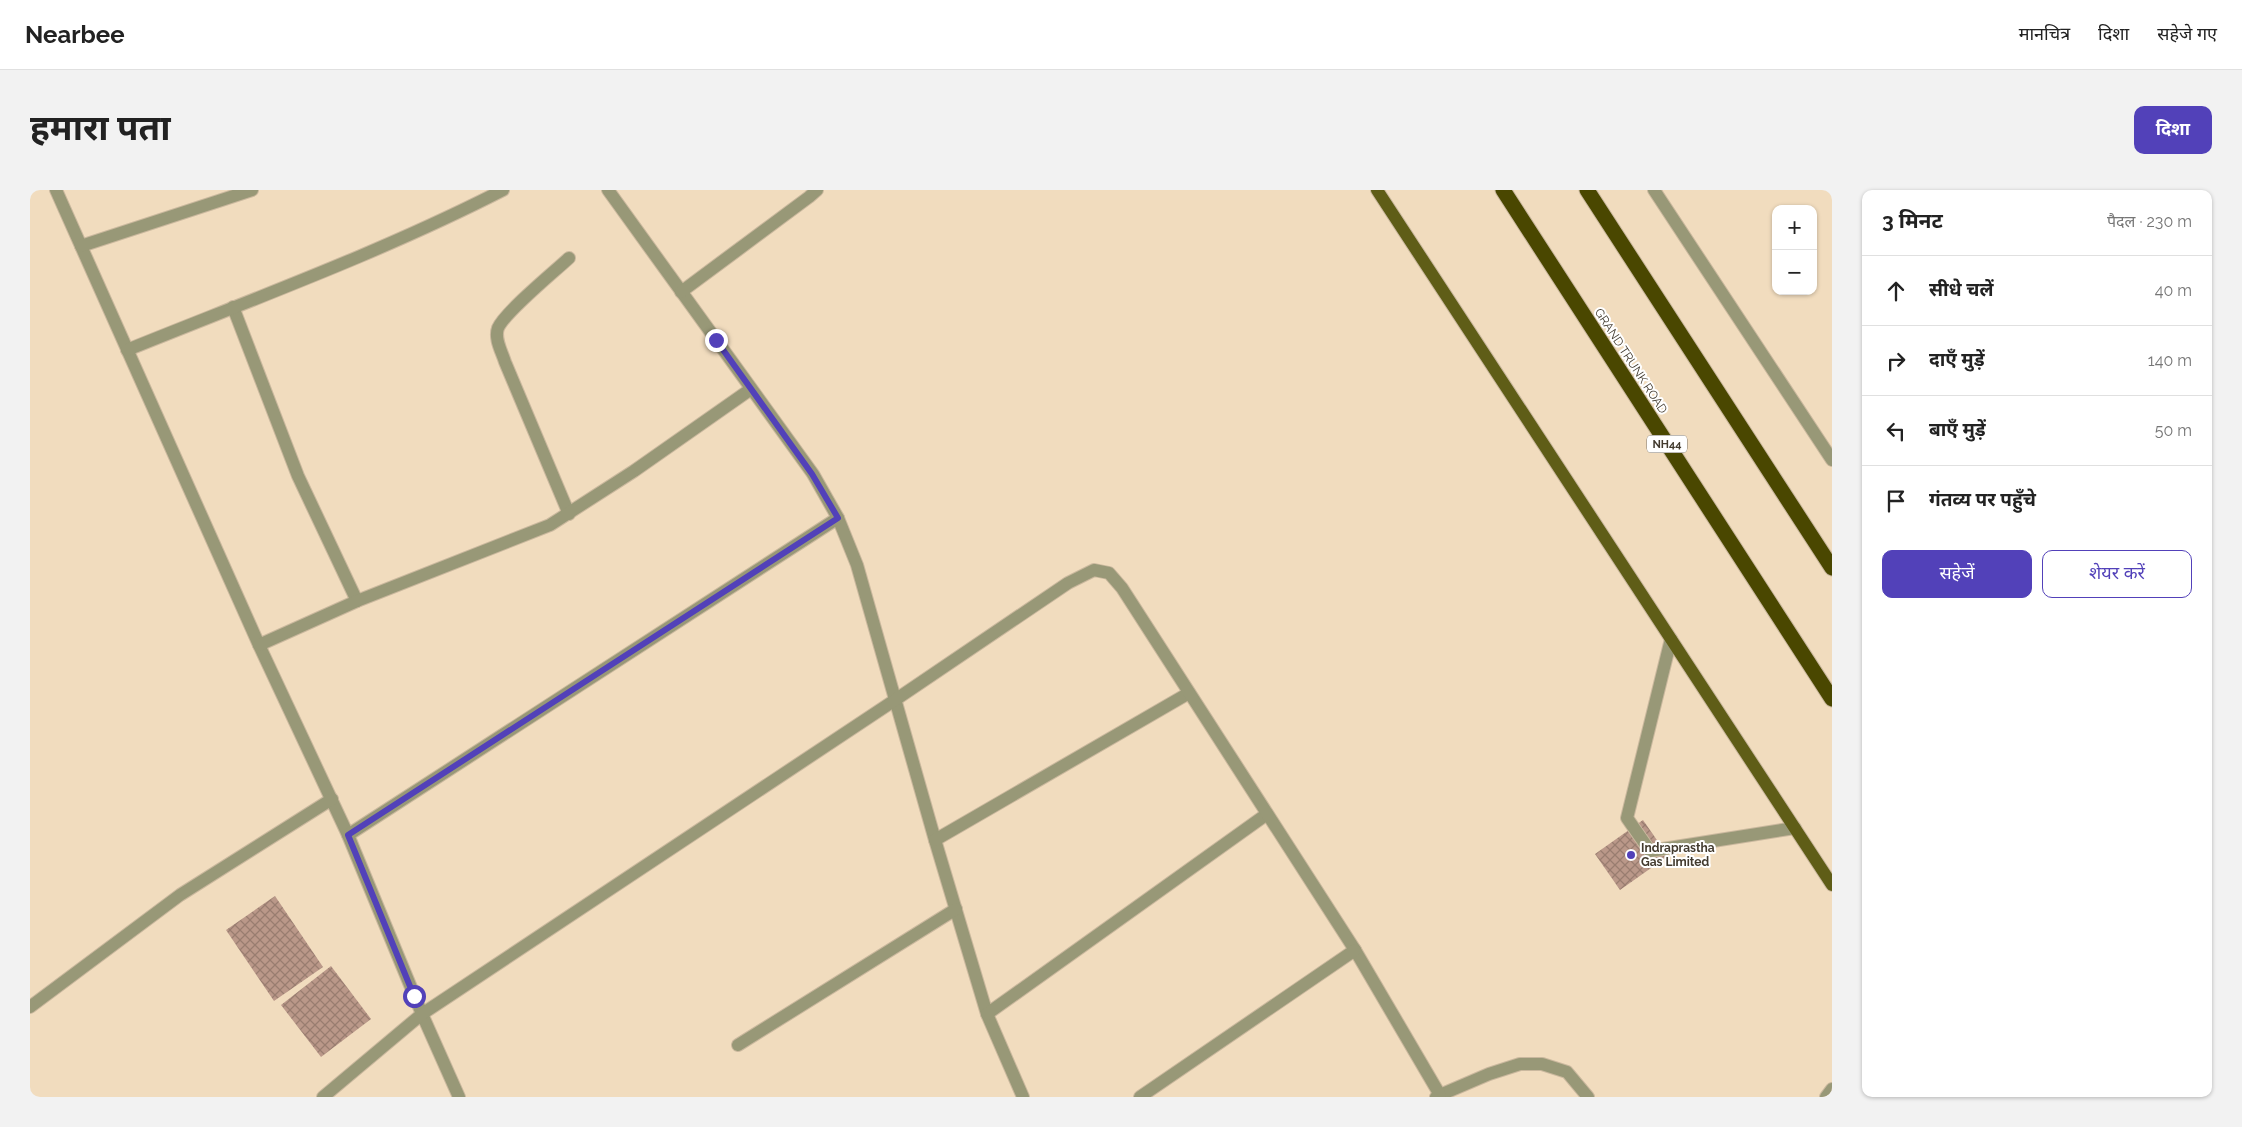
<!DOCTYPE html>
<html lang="hi">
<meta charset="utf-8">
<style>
body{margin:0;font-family:Raleway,"Noto Sans Devanagari",sans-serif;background:#f2f2f2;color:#222}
.controls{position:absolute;right:15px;top:15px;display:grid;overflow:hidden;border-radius:10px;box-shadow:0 1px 4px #0004}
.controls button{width:45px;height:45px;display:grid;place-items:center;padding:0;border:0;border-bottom:1px solid #e0e0e0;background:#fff;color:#222;font:25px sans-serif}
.stop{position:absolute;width:15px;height:15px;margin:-11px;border:4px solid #5241b9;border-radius:50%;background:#fff}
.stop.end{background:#5241b9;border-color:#fff;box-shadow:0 1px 5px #0008}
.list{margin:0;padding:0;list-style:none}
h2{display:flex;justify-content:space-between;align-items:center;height:65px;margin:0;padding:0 20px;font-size:21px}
h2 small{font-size:16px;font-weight:400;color:#767676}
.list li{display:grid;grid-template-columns:32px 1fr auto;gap:15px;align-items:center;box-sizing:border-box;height:70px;padding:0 20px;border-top:1px solid #e0e0e0}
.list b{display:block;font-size:19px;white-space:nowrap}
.list em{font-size:16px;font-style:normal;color:#767676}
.actions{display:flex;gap:10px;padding:15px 20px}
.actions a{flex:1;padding:11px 0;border:1px solid #5241b9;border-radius:10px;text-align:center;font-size:18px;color:#5241b9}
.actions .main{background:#5241b9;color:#fff}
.icon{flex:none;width:28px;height:28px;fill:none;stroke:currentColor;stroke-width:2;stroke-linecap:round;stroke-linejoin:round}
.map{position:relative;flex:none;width:1802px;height:907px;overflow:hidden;border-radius:10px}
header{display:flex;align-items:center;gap:30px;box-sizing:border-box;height:70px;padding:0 25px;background:#fff;border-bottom:1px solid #e0e0e0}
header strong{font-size:24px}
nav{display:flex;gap:28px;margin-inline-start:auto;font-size:18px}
.intro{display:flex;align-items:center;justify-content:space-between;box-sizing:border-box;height:120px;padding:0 30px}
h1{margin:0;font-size:35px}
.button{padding:12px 22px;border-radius:10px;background:#5241b9;color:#fff;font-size:18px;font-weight:700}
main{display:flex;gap:30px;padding:0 30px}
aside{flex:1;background:#fff;border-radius:10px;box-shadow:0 1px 4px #0004}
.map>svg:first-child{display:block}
.building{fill:url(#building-cross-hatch)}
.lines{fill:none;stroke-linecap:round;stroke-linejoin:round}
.minor-casing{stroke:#cab89e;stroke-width:14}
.major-casing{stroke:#cab89e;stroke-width:14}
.highway-casing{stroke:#cab89e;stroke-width:17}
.minor{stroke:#989877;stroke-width:12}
.major{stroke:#5f5d17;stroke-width:12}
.highway{stroke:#4a4700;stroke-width:15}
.route{stroke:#5241b9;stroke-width:6}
.poi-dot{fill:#5241b9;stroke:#fff;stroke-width:2}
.labels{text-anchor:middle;stroke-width:4;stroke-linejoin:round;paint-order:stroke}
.shield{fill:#fff;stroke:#7b756d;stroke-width:1}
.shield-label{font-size:11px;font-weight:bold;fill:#423a2e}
.street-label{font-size:12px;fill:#423a2e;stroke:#fff}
.poi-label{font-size:12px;font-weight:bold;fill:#423a2e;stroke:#fff;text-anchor:start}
</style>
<header>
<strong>Nearbee</strong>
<nav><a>मानचित्र</a><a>दिशा</a><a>सहेजे गए</a></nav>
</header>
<div class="intro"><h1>हमारा पता</h1><a class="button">दिशा</a></div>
<main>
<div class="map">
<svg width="1802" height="907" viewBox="0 0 1802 907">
<defs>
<pattern id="building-cross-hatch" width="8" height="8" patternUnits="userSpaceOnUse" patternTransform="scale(1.25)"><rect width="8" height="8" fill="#ba9889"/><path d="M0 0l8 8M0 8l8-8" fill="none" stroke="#997d70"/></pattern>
</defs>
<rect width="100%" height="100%" fill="#f1dcbe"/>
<g class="building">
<path d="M1613 630 1638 666 1590 700 1565 664Z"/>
<path d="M245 706 293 777 244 811 196 740Z"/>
<path d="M301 776 341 829 291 867 251 815Z"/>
</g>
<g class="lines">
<g class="minor-casing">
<g id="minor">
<path d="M26 0 229 455 318 645 392 824 429 907"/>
<path d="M578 0 783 284 808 328 827 375 905 650 957 824 993 907"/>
<path d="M1624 0 1802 270"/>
<path d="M51 56 222 0"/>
<path d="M651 102 779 7 787 0"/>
<path d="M203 117 268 286 327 411"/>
<path d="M97 160C223 109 352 62 473 0"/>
<path d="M539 324 475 172C472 162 464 149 468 138 475 122 524 82 539 68"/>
<path d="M1641 449 1597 628 1620 661 1765 638"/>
<path d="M229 455 327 411 520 335 604 281 721 199"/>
<path d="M318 645 808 328"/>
<path d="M905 650 1159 503"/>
<path d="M0 817 150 705 302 609"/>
<path d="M957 824 1237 624"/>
<path d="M708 855 926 719"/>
<path d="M1410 905 1459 884 1490 874H1512L1537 882 1558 907"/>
<path d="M293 907 392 824 865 510 1038 393 1064 380 1079 383 1092 398 1325 760 1410 905 1406 907"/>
<path d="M1110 907 1325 760"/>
<path d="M1796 907 1802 899"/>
</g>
</g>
<g class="major-casing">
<path id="major" d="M1347 0 1802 695"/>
</g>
<g class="highway-casing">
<g id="highway">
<path d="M1473 0 1802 509"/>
<path d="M1557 0 1802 378"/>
</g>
</g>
<use href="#minor" class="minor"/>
<use href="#major" class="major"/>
<use href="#highway" class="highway"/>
</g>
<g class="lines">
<path class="route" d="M384 806 318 645 808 328 782 284 686 150"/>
</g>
<circle class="poi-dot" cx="1601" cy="665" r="5"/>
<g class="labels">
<rect class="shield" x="1617" y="245.5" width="40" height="17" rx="4"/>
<g class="shield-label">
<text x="1637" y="258">NH44</text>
</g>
<g class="street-label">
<text transform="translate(1601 171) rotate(57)" y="4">GRAND TRUNK ROAD</text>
</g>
<g class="poi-label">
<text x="1611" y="662">Indraprastha<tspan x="1611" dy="14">Gas Limited</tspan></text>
</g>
</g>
</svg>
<div class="controls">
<button>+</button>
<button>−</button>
</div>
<div class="stop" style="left:384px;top:806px"></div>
<div class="stop end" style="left:686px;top:150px"></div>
</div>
<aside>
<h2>3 मिनट<small>पैदल · 230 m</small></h2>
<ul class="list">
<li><svg class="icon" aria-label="ahead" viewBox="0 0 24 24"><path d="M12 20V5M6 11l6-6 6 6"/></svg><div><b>सीधे चलें</b></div><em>40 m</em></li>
<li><svg class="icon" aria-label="right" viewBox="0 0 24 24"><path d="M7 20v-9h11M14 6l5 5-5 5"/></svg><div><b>दाएँ मुड़ें</b></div><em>140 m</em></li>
<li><svg class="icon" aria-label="left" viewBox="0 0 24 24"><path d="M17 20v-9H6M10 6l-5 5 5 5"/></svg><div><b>बाएँ मुड़ें</b></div><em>50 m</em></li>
<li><svg class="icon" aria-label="arrive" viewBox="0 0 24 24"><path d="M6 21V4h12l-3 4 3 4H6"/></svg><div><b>गंतव्य पर पहुँचे</b></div></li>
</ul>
<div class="actions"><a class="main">सहेजें</a><a>शेयर करें</a></div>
</aside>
</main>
